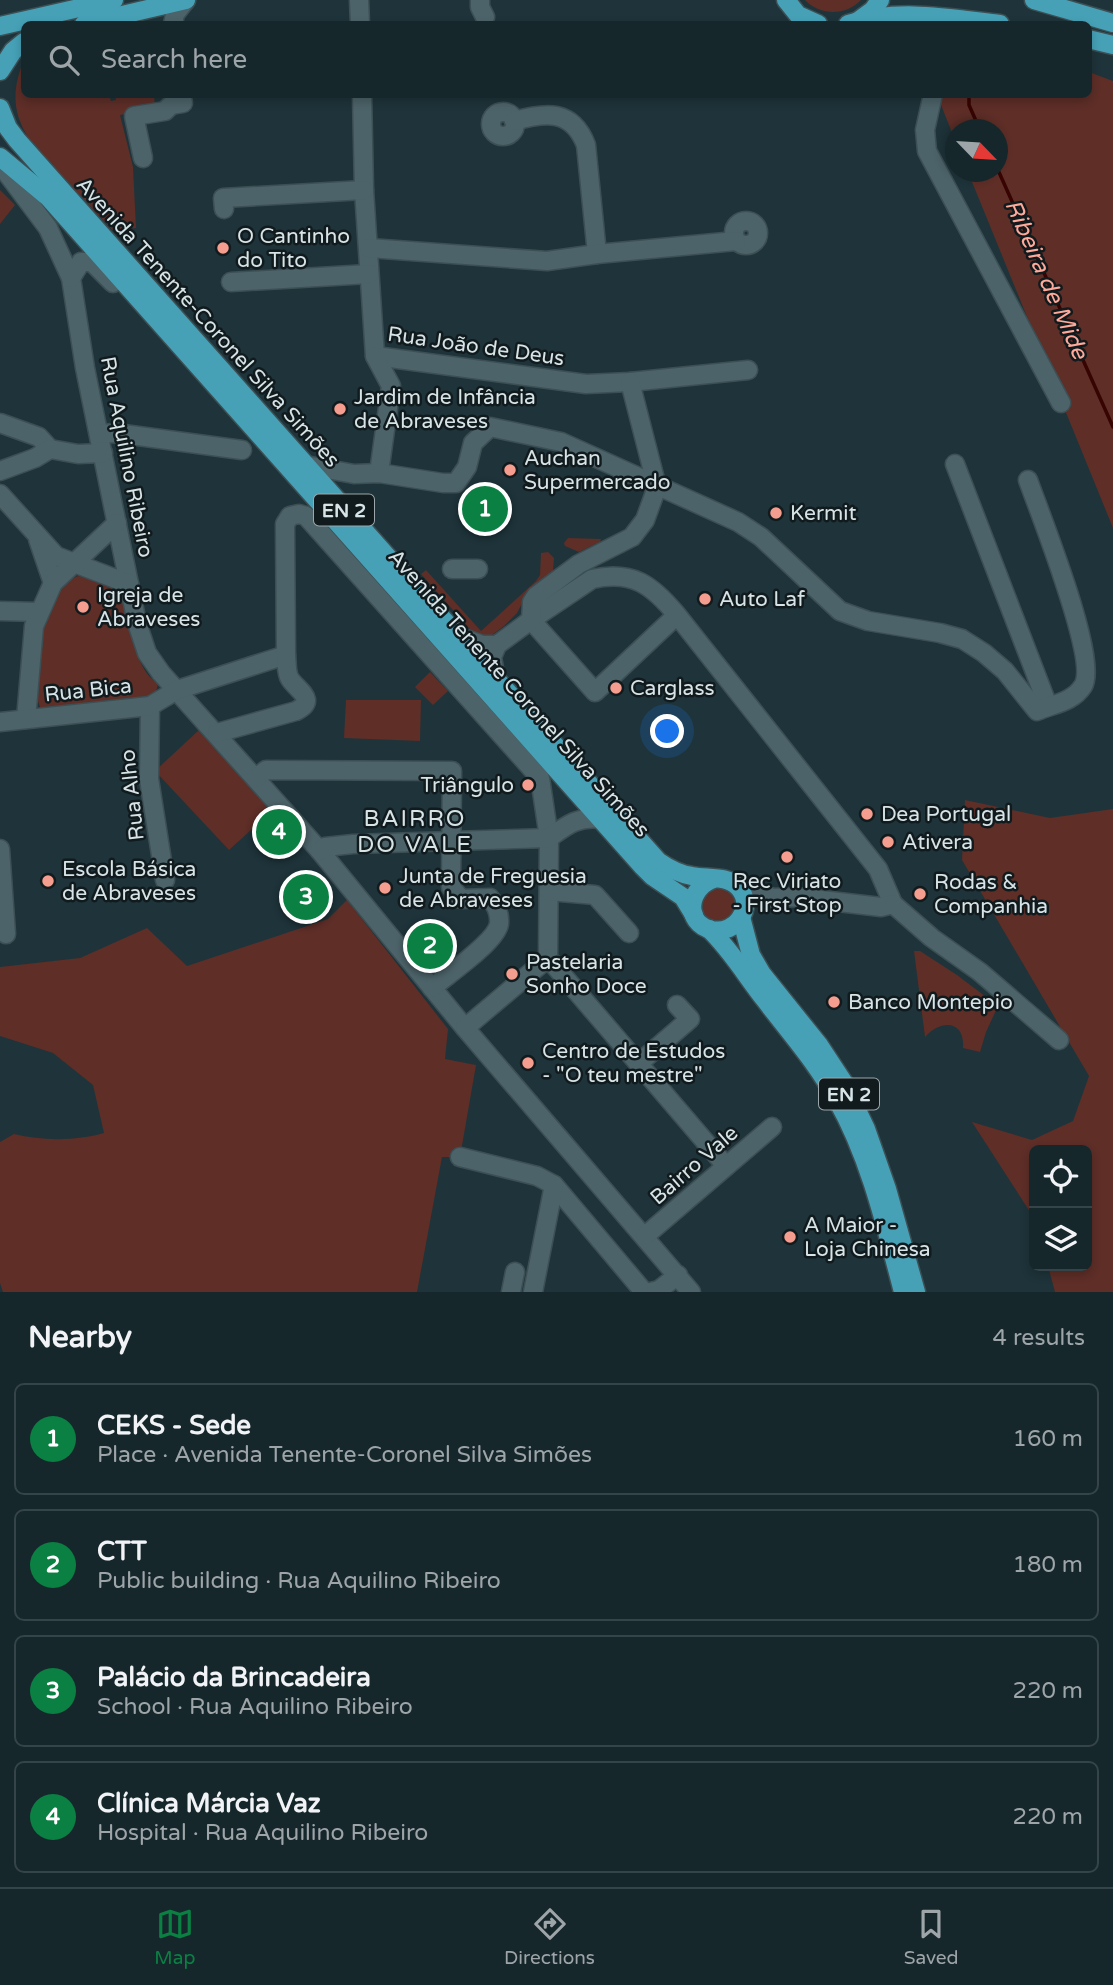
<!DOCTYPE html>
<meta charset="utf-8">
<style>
body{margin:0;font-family:"Varela Round",sans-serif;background:#1f2f34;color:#f1f3f6}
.controls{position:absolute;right:21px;bottom:21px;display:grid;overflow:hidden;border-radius:10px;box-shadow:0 4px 10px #0003}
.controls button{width:63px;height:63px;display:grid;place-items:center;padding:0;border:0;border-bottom:2px solid #354448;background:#16272c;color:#f1f3f6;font:35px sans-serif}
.compass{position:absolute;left:945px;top:119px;width:63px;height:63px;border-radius:50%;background:#16272c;box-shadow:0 4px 10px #0003;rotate:115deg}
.you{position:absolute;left:668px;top:732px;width:24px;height:24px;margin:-18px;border:5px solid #fff;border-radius:50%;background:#1a73e8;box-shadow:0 0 0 10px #1a73e833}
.badge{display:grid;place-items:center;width:46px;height:46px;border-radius:50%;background:#0b8043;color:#fff;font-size:23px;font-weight:700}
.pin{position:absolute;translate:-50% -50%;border:4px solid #fff;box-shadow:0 2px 7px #0006}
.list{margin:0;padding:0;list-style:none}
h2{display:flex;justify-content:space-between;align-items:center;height:91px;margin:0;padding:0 28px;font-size:30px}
h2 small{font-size:23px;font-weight:400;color:#9ea5a9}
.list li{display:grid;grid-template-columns:46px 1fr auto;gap:21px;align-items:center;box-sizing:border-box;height:112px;margin:0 14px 14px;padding:0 14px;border:2px solid #354448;border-radius:10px}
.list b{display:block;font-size:26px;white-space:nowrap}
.list p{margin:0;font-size:23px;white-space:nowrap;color:#9ea5a9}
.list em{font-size:23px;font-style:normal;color:#9ea5a9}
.icon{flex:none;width:38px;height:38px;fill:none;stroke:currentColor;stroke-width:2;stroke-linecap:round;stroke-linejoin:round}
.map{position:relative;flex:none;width:1113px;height:1292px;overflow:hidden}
.search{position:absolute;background:#16272c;box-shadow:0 4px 10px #0003;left:21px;right:21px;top:21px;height:77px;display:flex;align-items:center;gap:18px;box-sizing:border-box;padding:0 24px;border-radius:10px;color:#9ea5a9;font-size:26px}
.sheet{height:595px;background:#16272c}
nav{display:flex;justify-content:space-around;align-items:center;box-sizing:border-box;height:98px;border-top:2px solid #354448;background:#16272c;font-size:19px;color:#9ea5a9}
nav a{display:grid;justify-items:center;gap:4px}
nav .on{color:#0b8043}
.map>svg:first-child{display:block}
.green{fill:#5e2e27}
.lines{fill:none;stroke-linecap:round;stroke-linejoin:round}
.stream{stroke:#370402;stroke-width:3.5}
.minor-casing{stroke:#3c4f54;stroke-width:21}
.major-casing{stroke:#3c4f54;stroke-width:21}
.minor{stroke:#4c6369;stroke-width:18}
.major{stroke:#46a1b7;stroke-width:18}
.poi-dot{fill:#f59d8e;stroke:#111a1d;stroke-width:2.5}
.labels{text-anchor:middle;stroke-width:5;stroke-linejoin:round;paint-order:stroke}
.shield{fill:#111a1d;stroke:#9ba7aa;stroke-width:2}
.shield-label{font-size:19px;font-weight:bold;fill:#d6e3e7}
.poi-label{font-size:21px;fill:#d6e3e7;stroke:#111a1d;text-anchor:start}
.street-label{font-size:21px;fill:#d6e3e7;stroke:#111a1d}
.water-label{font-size:23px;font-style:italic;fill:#ffa99a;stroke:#111a1d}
.neighbourhood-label{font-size:23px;letter-spacing:2px;fill:#d6e3e7;stroke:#111a1d}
</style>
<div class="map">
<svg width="1113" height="1292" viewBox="0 0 1113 1292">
<rect width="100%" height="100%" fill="#1e343a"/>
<g class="green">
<path d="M805 0H861C846 16 820 16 805 0Z"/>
<path d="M24 60V94L56 95 57 97 66 95H109L111 101 116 100 115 95H154L155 108 120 115 133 167 136 228 112 230 68 182H65C31 143 0 116 24 60Z"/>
<path d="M1089 72 1113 81V528L968 172H998V130H956L955 140 937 95 1088 94Z"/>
<path d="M0 190 15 205 0 224Z"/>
<path d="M568 538 601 539 600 542 579 552 565 546 564 543Z"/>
<path d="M548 552 554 558 553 571 526 596 517 613 504 626 492 635 477 637 421 574 426 570 481 631 536 581 540 575 541 553Z"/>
<path d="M78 576 87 577 123 590C129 614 133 671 158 683 157 691 155 694 148 698L46 710 40 707 38 701C40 662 34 593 78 576Z"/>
<path d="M430 672 448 691 433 705 415 687Z"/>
<path d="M346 700H421L420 741 344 738Z"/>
<path d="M199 730 273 810 229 850 155 771Z"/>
<path d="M965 800 1050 818 1113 809V1292H1055L1048 1266H1087V1150H1034V1218L972 1122 1032 1140 1073 1121 1089 1076 962 860Z"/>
<circle cx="719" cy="905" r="18"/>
<path d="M347 900 448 1029 445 1059 476 1065 460 1157H442L417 1292H3L0 1283V1142L14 1134C42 1141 76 1141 104 1133L93 1085 53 1053 0 1036V967L80 958 147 928 187 966 328 919Z"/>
<path d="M914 951H920L957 975 998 1006 986 1032 980 1052 963 1048C965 1020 941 1019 925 1037Z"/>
</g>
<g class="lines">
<g class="stream">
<path d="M969 94V105L980 130"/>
<path d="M998 170 1113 427"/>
</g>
<g class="minor-casing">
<g id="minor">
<path d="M359 0 360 24"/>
<path d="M480 0V7L485 17"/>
<path d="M173 24 175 14 186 0"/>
<path d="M362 94 364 190 375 356 586 384 630 382 748 370"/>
<path d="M933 94 925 130 927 151 1061 403"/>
<circle cx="503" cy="124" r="12"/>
<path d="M514 121C546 112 572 109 586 145L597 254"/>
<path d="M143 158 134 116 165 111 171 105 183 103 181 94"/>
<path d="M0 164 48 228 71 278 85 368 137 623 147 653 161 673 320 851 465 1028 691 1292"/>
<path d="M224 209 223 198 364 190"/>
<circle cx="746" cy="233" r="12"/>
<path d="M369 248 547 261 597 254 736 241"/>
<path d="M71 278 81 262H92L113 283"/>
<path d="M231 282 369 274"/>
<path d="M375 356 391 386 379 473"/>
<path d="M0 423 39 437 50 449"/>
<path d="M99 434 116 433 242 450"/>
<path d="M955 464 1048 706"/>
<path d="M305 465 354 474 379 473 443 483H456L467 467 473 443 490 427 561 442 738 522 761 537 840 611 868 621 940 633 962 639 984 653 1005 671 1037 711C1053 704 1073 702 1083 686 1099 660 1040 514 1028 480"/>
<path d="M0 471 35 458 50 449 78 454 103 453"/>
<path d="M0 494 56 556 129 584"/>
<path d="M38 539 53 583"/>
<path d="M452 569H478"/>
<path d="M0 611 39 612"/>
<path d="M677 615 595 692 531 620 592 579C633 570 652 585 677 615L878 869 893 904"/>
<path d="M456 635 482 645H497"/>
<path d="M496 680 492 657 497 645 531 620 532 602 536 596 579 564 632 537 645 520 657 487 630 382"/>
<path d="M150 706 149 779 165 880"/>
<path d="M26 719 34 626 53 583 117 523"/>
<path d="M0 722 150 706 177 690 286 655"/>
<path d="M217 733 296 711C318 700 298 691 290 679 286 673 287 663 286 655L285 524 290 516 299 514 306 516 540 778 549 838 548 958 726 1166"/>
<path d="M256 778 266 770 452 771 451 887 461 899 490 898C496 905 500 914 499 924 496 942 447 975 432 988"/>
<path d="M0 849 6 934"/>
<path d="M320 851 325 847 353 844 549 838C567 825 578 816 601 819"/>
<path d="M737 886 773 898 796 897 881 907 893 904 932 938 980 972 1059 1040"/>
<path d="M549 891 595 895 629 933"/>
<path d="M465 1028 548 958"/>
<path d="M638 1064 690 1019 677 1005"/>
<path d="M460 1157 537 1176 554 1185 644 1292"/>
<path d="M645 1236 772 1127"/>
<path d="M511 1292 515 1272"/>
<path d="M533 1292 554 1185"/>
<path d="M651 1292 659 1290 678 1275"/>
</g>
</g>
<g class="major-casing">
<g id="major">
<path d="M786 0 798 15 818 24"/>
<path d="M1034 0 1113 23"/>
<path d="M858 21 873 10 880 0"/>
<path d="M84 24 186 0"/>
<path d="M848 24C898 8 949 18 1000 24"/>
<path d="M0 26 114 0"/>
<path d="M1088 39 1113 45"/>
<path d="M0 71 13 51 24 42"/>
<path d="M0 108 8 128 17 140 658 861C668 868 679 874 692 876 708 879 728 875 739 888 755 907 736 935 712 930 683 923 688 887 714 879"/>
<path d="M0 157 48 197 643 867 652 876 683 897 694 915"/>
<path d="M741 917 751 955 762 974 819 1045 844 1083 866 1129 887 1189 916 1292"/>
<path d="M709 929C731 950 746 976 765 1000 790 1033 817 1063 837 1100 870 1158 886 1228 903 1292"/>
</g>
</g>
<use href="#minor" class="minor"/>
<use href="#major" class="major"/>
</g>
<g class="poi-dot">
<circle cx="223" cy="248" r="7"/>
<circle cx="340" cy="409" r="7"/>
<circle cx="510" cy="470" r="7"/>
<circle cx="776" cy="513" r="7"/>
<circle cx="705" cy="599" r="7"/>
<circle cx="83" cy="607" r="7"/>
<circle cx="616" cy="688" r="7"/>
<circle cx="528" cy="785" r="7"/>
<circle cx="867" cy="814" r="7"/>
<circle cx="888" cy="842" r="7"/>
<circle cx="787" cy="857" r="7"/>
<circle cx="48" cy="881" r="7"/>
<circle cx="385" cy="888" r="7"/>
<circle cx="920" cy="894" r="7"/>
<circle cx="512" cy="974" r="7"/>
<circle cx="834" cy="1002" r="7"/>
<circle cx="528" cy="1063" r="7"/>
<circle cx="790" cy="1237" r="7"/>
</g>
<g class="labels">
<g class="shield">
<rect x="314" y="494.5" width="60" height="31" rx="5"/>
<rect x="819" y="1078.5" width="60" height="31" rx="5"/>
</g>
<g class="shield-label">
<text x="344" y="517">EN 2</text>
<text x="849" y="1101">EN 2</text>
</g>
<g class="poi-label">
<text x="237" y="243">O Cantinho<tspan x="237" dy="24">do Tito</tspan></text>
<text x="354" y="404">Jardim de Infância<tspan x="354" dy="24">de Abraveses</tspan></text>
<text x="524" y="465">Auchan<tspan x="524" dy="24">Supermercado</tspan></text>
<text x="790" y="520">Kermit</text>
<text x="97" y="602">Igreja de<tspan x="97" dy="24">Abraveses</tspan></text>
<text x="719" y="606">Auto Laf</text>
<text x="630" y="695">Carglass</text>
<text x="514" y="792" text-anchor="end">Triângulo</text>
<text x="881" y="821">Dea Portugal</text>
<text x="902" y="849">Ativera</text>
<text x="62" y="876">Escola Básica<tspan x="62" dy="24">de Abraveses</tspan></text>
<text x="399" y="883">Junta de Freguesia<tspan x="399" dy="24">de Abraveses</tspan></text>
<text x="787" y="888" text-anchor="middle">Rec Viriato<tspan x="787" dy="24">- First Stop</tspan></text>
<text x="934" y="889">Rodas &amp;<tspan x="934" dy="24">Companhia</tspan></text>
<text x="526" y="969">Pastelaria<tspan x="526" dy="24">Sonho Doce</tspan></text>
<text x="848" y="1009">Banco Montepio</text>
<text x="542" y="1058">Centro de Estudos<tspan x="542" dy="24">- "O teu mestre"</tspan></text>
<text x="804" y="1232">A Maior -<tspan x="804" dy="24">Loja Chinesa</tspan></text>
</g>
<g class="street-label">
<text transform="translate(208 322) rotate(48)" y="7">Avenida Tenente-Coronel Silva Simões</text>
<text transform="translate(476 346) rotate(8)" y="7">Rua João de Deus</text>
<text transform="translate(127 457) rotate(79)" y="7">Rua Aquilino Ribeiro</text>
<text transform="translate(88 690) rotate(-6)" y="7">Rua Bica</text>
<text transform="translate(519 693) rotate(48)" y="7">Avenida Tenente Coronel Silva Simões</text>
<text transform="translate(132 795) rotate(-96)" y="7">Rua Alho</text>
<text transform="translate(694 1165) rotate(-41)" y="7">Bairro Vale</text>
</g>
<g class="water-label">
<text transform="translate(1047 279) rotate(66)" y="8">Ribeira de Mide</text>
</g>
<g class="neighbourhood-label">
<text x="415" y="826">BAIRRO<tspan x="415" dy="26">DO VALE</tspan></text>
</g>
</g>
</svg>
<div class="controls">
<button><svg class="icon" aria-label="locate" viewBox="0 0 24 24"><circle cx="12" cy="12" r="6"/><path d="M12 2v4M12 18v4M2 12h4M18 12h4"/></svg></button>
<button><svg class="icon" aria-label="layers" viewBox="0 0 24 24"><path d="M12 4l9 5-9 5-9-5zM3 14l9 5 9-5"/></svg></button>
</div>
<svg class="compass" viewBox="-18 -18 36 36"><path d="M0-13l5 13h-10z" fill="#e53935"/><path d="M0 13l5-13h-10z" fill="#9ea5a9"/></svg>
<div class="you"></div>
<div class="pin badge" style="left:485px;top:509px">1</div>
<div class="pin badge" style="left:430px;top:946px">2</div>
<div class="pin badge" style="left:306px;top:897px">3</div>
<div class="pin badge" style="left:279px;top:832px">4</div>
<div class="search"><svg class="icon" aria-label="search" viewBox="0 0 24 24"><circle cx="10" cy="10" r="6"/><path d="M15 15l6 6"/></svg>Search here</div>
</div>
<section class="sheet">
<h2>Nearby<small>4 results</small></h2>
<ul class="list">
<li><span class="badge">1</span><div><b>CEKS - Sede</b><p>Place · Avenida Tenente-Coronel Silva Simões</p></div><em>160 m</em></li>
<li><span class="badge">2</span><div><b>CTT</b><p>Public building · Rua Aquilino Ribeiro</p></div><em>180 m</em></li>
<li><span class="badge">3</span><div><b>Palácio da Brincadeira</b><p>School · Rua Aquilino Ribeiro</p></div><em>220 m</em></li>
<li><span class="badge">4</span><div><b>Clínica Márcia Vaz</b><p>Hospital · Rua Aquilino Ribeiro</p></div><em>220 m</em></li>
</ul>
</section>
<nav>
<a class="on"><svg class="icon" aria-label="map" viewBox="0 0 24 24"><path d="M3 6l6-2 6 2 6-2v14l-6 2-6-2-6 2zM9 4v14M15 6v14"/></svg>Map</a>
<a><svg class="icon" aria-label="directions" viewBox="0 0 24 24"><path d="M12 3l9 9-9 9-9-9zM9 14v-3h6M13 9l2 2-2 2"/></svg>Directions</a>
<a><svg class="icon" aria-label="saved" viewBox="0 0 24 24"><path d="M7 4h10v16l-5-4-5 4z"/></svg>Saved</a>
</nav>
